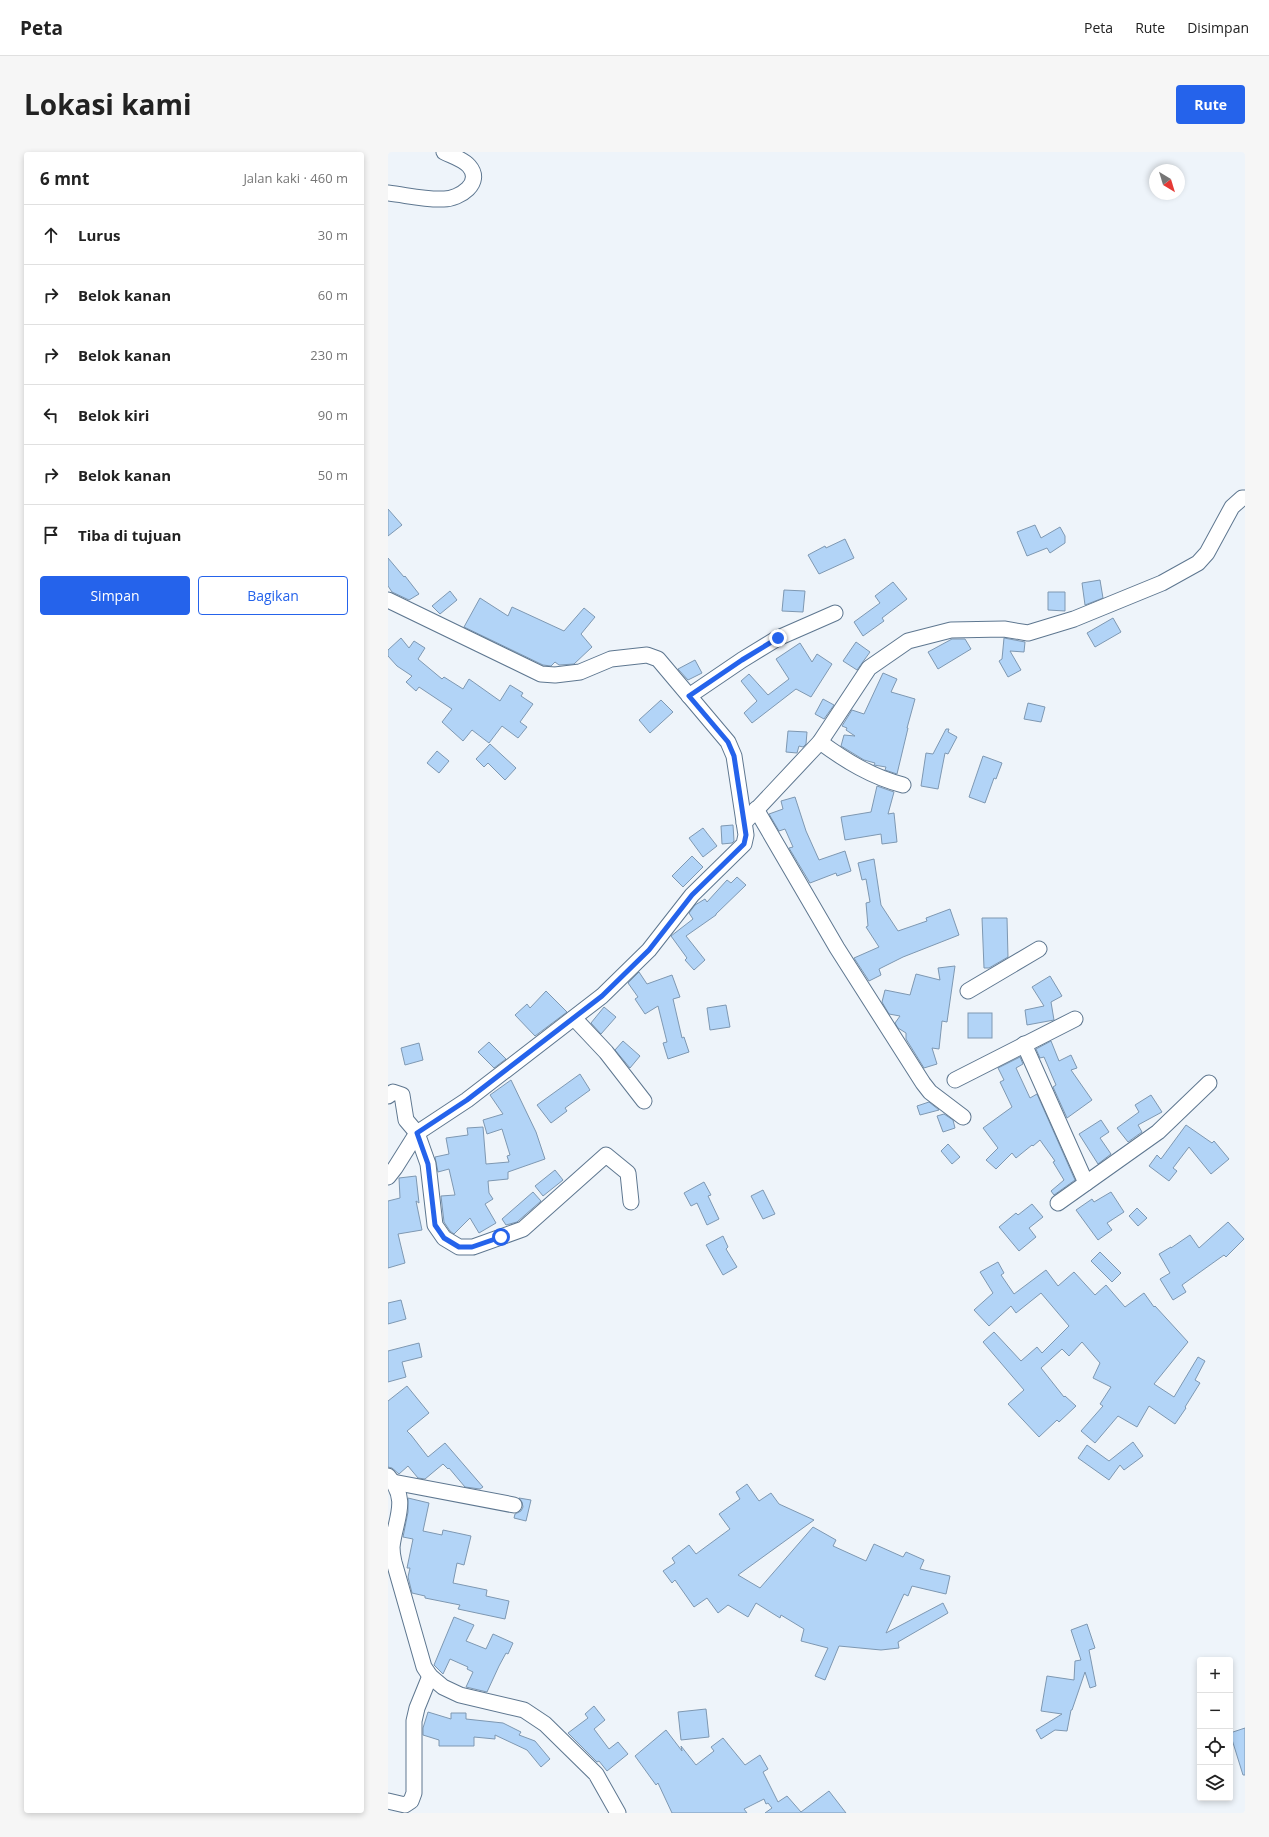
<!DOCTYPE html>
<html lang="id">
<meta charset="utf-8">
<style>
body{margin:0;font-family:"Open Sans",sans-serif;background:#f6f6f6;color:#222}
.controls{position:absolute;right:12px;bottom:12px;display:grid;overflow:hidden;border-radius:4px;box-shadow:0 2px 6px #0003}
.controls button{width:36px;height:36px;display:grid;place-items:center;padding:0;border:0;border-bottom:1px solid #e0e0e0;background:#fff;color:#222;font:20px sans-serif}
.compass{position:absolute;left:761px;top:12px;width:36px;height:36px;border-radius:50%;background:#fff;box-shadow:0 2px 6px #0003;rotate:142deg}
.stop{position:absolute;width:12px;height:12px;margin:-9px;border:3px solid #2563eb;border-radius:50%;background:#fff}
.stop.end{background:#2563eb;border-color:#fff;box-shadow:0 1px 4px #0008}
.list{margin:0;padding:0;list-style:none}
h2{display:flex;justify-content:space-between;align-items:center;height:52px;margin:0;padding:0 16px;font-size:17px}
h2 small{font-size:13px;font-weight:400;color:#767676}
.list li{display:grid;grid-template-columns:26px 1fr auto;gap:12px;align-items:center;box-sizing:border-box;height:60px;padding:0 16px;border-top:1px solid #e0e0e0}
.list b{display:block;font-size:15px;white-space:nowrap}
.list em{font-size:13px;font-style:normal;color:#767676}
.actions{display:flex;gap:8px;padding:12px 16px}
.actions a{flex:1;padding:9px 0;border:1px solid #2563eb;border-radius:4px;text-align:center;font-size:14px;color:#2563eb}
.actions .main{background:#2563eb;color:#fff}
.icon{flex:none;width:22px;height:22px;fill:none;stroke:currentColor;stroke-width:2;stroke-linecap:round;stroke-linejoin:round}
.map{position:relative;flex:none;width:857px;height:1661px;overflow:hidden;border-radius:4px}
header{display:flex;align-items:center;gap:24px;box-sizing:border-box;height:56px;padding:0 20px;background:#fff;border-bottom:1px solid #e0e0e0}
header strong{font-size:19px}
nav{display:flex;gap:22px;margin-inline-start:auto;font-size:14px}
.intro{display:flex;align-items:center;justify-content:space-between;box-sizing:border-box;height:96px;padding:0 24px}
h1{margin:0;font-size:28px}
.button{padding:10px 18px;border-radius:4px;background:#2563eb;color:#fff;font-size:14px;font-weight:700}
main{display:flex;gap:24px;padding:0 24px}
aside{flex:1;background:#fff;border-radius:4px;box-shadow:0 2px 6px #0003}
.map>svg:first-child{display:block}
.building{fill:#b2d4f7;stroke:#7e98b2}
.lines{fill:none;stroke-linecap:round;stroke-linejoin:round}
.minor-casing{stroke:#5e7790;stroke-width:17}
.minor{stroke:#fff;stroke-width:15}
.route{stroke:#2563eb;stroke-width:5}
</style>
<header>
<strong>Peta</strong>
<nav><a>Peta</a><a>Rute</a><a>Disimpan</a></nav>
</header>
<div class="intro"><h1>Lokasi kami</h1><a class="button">Rute</a></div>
<main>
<aside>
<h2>6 mnt<small>Jalan kaki · 460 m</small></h2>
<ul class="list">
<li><svg class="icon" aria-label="ahead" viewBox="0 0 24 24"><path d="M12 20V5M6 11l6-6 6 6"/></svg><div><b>Lurus</b></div><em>30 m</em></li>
<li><svg class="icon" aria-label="right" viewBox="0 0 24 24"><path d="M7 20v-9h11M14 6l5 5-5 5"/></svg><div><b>Belok kanan</b></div><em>60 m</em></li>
<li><svg class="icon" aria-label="right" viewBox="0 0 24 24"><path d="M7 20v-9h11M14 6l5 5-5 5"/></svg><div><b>Belok kanan</b></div><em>230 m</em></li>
<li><svg class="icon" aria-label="left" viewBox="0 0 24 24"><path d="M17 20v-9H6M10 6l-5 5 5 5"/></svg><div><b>Belok kiri</b></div><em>90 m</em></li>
<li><svg class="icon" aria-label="right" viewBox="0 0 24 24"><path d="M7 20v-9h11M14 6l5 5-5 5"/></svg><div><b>Belok kanan</b></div><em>50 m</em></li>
<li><svg class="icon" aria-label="arrive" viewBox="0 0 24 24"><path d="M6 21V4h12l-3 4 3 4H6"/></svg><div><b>Tiba di tujuan</b></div></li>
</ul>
<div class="actions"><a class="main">Simpan</a><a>Bagikan</a></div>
</aside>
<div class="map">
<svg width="857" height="1661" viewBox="0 0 857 1661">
<rect width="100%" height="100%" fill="#eef4fa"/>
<g class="building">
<path d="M0 357 14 373 0 384Z"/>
<path d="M647 373 653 386 672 375 677 384V391L662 401 659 396 639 404 629 380Z"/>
<path d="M457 387 466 406 431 422 420 403 437 394 438 396Z"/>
<path d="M0 406 16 425 17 424 31 442 21 448 4 440 0 434Z"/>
<path d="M712 428 715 446 697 453 694 431Z"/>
<path d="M505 430 519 447 494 466 496 469 475 484 466 470 492 451 487 444Z"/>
<path d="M396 438 417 439 415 460 394 459Z"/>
<path d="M62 439 69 448 52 462 44 454Z"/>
<path d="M660 440H677V459L660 458Z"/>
<path d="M92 446 120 464 124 455 176 479 196 456 207 465 193 482 204 495 186 512 171 513 167 510 163 514 155 513 76 475Z"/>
<path d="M725 466 733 480 707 495 699 481Z"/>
<path d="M13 486 21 496 26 489 37 496 30 507 54 527 56 525 75 537 81 527 112 549 122 533 135 541 133 544 145 552 132 570 139 575 130 586 114 574 101 591 84 578 75 589 54 570 64 557 31 535 28 539 18 530 24 524 9 514 0 504V498Z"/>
<path d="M616 486 637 490 636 500 622 499 633 518 620 525 611 509 614 507Z"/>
<path d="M564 487H577L583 497 550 517 540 500Z"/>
<path d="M468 490 482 500 469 518 455 509Z"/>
<path d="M412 491 424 510 429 502 444 512 423 545 408 537 364 571 356 561 369 549 353 529 361 522 380 543 401 527 388 507Z"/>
<path d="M307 508 314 521 300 528 290 517Z"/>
<path d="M495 521 509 527 503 540 527 547 519 576H520L509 622 497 618 498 615 486 613 487 611 476 608 453 594 456 583 467 584 458 578 459 576 454 574 464 558 476 562Z"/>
<path d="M435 547 446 553 436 567 427 562Z"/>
<path d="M273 548 285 560 262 581 251 568Z"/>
<path d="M640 551 657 555 653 570 636 567Z"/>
<path d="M558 577H561L560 580 569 585 560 602 557 601 550 637 533 634 538 601 545 602Z"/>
<path d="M400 579 419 580 418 592 415 595 411 594 409 601 398 600Z"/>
<path d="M102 592 128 616 117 628 100 611 96 615 88 607Z"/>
<path d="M49 599 61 609 51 621 39 611Z"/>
<path d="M595 604 614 611 608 627 606 626 597 651 581 645Z"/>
<path d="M489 634 506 640 500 662 506 661 509 690 494 692 493 682 457 688 453 665 483 660Z"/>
<path d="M407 645 418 679 431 708 457 699 463 719 449 724 448 721 422 731 401 696 405 695 397 677 391 679 381 662 395 657 393 649Z"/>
<path d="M345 673 346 689 344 691 334 692 333 674Z"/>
<path d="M315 676 329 694 315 705 301 686Z"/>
<path d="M304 704 315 715 295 735 284 724Z"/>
<path d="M486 707 493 753 510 779 539 769 538 766 562 757 571 783 515 805 491 817 493 823 481 829 466 806 491 795 478 775 480 774 478 751 482 750 478 727 474 728 470 711Z"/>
<path d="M349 725 358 733 328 762V763L298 784 317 808 306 818 297 808 299 806 283 784 305 767 301 761 307 753 317 747 319 750 339 728 343 731Z"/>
<path d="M594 766H619L620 805 601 816H596Z"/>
<path d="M567 814 559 870 554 869 551 897 544 896 549 912 536 916 518 887V881L510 876 507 871 512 864 501 862 494 850 497 838 522 843 528 822 552 828 550 816Z"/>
<path d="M251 820 259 832 284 823 292 845 285 847 294 886 296 885 301 900 280 907 275 891 279 890 270 854 257 862 247 847 250 845 240 831Z"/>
<path d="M662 824 674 844 663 850 666 868 639 873 637 858 656 854 644 835Z"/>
<path d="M158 839 179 860 147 884 127 863 139 852 142 856Z"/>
<path d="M338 853 342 875 322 878 319 856Z"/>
<path d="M216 855 228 865 213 882 203 871Z"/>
<rect x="580" y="861" width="24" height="25"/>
<path d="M235 889 252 904 242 916 227 898Z"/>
<path d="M663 889 671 909 683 903 689 916 683 918 704 948 679 966 665 935 668 933 656 905 652 906 648 897Z"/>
<path d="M101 890 118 907 106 916 90 900Z"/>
<path d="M31 891 35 908 17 913 13 896Z"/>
<path d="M632 905 635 912 628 916 642 946 649 942 687 1028 666 1043 663 1039 676 1028 665 1010 667 1009 652 988 645 994 644 993 628 1006 624 1001 608 1017 598 1008 610 996 595 976 624 955 612 930 616 928 610 916Z"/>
<path d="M192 922 202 938 177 956 179 959 163 971 149 953Z"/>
<path d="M123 928 148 980 157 1007 120 1020V1027L100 1029 101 1041 105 1047 97 1052 108 1071 91 1081 82 1066 66 1082 62 1079 56 1070 53 1044 67 1043 61 1017 50 1020 47 1005 61 1002 58 986 80 983 79 976 95 975 98 1012 121 1010 119 1004 122 1003 114 977 99 982 95 968 115 962 102 943Z"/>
<path d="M763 943 774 960 750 973 754 980 740 990 729 976 751 960 747 953Z"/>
<path d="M541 950 551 958 532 963 529 954Z"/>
<path d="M556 962 565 968 567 976 555 980 549 964Z"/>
<path d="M713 968 721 980 712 986 723 1002 710 1012 691 982Z"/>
<path d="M798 973 824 991 826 989 841 1007 823 1022 801 995 785 1016 789 1019 781 1029 761 1014 769 1003 773 1007Z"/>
<path d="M560 992 572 1005 564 1012 553 999Z"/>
<path d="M167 1018 175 1028 155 1044 147 1034Z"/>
<path d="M28 1024 31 1051 28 1049 34 1078 10 1082 17 1111 0 1116V1049L12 1046 11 1026Z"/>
<path d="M316 1030 323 1043 320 1044 331 1067 319 1073 309 1051 303 1054 296 1041Z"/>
<path d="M375 1038 387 1062 375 1067 363 1044Z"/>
<path d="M145 1040 153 1049 129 1070 118 1073 114 1067Z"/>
<path d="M723 1040 736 1060 719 1071 724 1078 710 1088 688 1058 704 1047 706 1050Z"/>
<path d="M644 1052 655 1065 641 1076 648 1085 631 1099 611 1075 628 1061 630 1063Z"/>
<path d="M749 1056 759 1066 750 1074 741 1064Z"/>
<path d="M840 1070 856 1087 838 1105 836 1103 794 1133 798 1140 785 1148 772 1127 782 1121 771 1102 783 1095V1096L802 1083 811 1096Z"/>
<path d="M335 1084 340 1095 338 1097 349 1115 335 1123 318 1093Z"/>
<path d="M712 1100 733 1121 724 1130 703 1109Z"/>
<path d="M610 1110 616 1121 613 1123 626 1142 658 1118 670 1134 686 1120 707 1143 718 1133 737 1155 756 1141 766 1155 767 1154 800 1190 766 1232 786 1245 810 1205 817 1209 807 1228 812 1231 797 1255 798 1256 787 1272 761 1254 749 1275 730 1264 707 1291 693 1279 715 1254 712 1252 723 1235 705 1226 712 1211 694 1190 681 1204 674 1197 653 1216 676 1245 677 1244 688 1254 671 1270 669 1268 651 1285 620 1252 636 1238 595 1190 606 1180 633 1209 649 1195 654 1201 681 1174 653 1141 628 1161 623 1154 601 1174 586 1158 605 1141 592 1120Z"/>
<path d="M13 1148 18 1167 0 1172V1151Z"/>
<path d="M31 1191 34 1205 14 1210 18 1225 0 1230V1199Z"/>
<path d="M19 1234 41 1261 19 1279 23 1283 40 1305 57 1291 95 1335 92 1337 77 1335 61 1316 60 1317 55 1312 37 1327 30 1326 20 1314 11 1322 4 1316 0 1315V1249Z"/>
<path d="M745 1290 755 1304 736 1318 732 1313 721 1328 690 1306 699 1293 721 1309Z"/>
<path d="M359 1332 371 1349 383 1341 391 1352 426 1368 350 1423 372 1436 425 1375 448 1388 445 1394 478 1409 486 1392 515 1405 518 1400 536 1408 532 1417 562 1424 558 1442 524 1434 520 1444 516 1442 498 1481 555 1451 560 1461 510 1490 511 1496 493 1498 451 1494 437 1528 427 1524 440 1496 413 1489 416 1477 393 1463 392 1466 368 1451 360 1465 340 1453 330 1461 319 1446 306 1455 287 1428 284 1431 275 1419 287 1411 284 1406 301 1393 308 1402 342 1377 331 1362 352 1347 348 1340Z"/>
<path d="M20 1346 41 1351 35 1379 54 1383 55 1378 83 1384 76 1413 69 1411 65 1431 99 1438 98 1444 121 1449 117 1467 70 1457 72 1453 37 1446V1444L24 1441 20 1425 22 1416H19L25 1387 15 1385 20 1360Z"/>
<path d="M131 1346 143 1348 138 1369 126 1366 127 1362 133 1359 135 1355 134 1350Z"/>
<path d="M66 1465 86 1473 78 1489 98 1497 105 1482 125 1491 120 1502 118 1501 111 1514 99 1540 78 1535 85 1520 79 1517 80 1515 62 1507 55 1522 46 1513Z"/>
<path d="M699 1472 707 1496 701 1498 708 1534 702 1536 697 1520 684 1558H683L679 1579 667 1578 653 1587 648 1578 674 1562 653 1559 659 1524 686 1528 687 1509 693 1508 683 1478Z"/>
<path d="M206 1554 217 1568 206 1577 221 1597 230 1590 240 1602 219 1619 211 1609 209 1610 180 1581 200 1566 197 1562Z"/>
<path d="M318 1557 321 1585 293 1588 290 1560Z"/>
<path d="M40 1560 63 1567V1561H78V1567L115 1571 133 1580 131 1583 147 1589 162 1607 153 1615 139 1598 107 1583V1587L86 1585V1594H51V1588L35 1583V1576Z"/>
<path d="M857 1576V1623H855L842 1581Z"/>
<path d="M278 1578 294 1599 293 1594 308 1613 326 1599 323 1595 335 1586 357 1613 372 1603 380 1617 375 1620 390 1650 399 1644 413 1660 441 1639 458 1661H377L384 1656 380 1651 378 1652 376 1647 356 1657 359 1661H284L270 1631 268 1633 247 1604Z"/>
</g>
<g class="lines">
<g class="minor-casing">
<g id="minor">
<path d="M0 41C18 43 37 48 56 47 71 47 96 31 81 14 75 7 64 4 56 0"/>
<path d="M0 448 153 522 167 523 192 520 223 507 259 503 270 507 340 590 346 604 358 683 356 692 304 743 261 798 214 844 79 948 29 981 7 1016 0 1025"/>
<path d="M301 544 354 508 390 486 447 461"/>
<path d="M432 590C458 609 484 625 515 633"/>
<path d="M368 657 449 796 535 931 542 940 575 965"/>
<path d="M356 671 432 590 481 516 520 489 563 478 616 477 640 481 686 467 774 431 810 411 819 401 844 355 854 346H857"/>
<path d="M580 839 651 797"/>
<path d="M186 866 218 900 256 949"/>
<path d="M636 892 698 1031"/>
<path d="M567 928 687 867"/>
<path d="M0 944 5 940 14 943 18 968 29 981 40 1012 47 1073 56 1086 71 1095H85L135 1077 218 1003 240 1021 243 1050"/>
<path d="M670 1051 770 980 821 931"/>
<path d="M0 1324C22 1348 7 1367 4 1395 4 1400 5 1406 6 1410L36 1515 42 1524 55 1535 72 1543 136 1558 157 1572 208 1622 230 1661"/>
<path d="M5 1330 126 1353"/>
<path d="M0 1649 17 1653 23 1649 26 1641V1569L29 1556 42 1524"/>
</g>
</g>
<use href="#minor" class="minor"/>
</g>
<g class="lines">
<path class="route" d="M113 1085 84 1095H71L56 1086 47 1073 40 1012 29 981 79 948 214 844 261 798 304 743 356 692 358 683 346 604 340 590 301 544 354 508 390 486"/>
</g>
</svg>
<div class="controls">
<button>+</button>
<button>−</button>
<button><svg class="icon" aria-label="locate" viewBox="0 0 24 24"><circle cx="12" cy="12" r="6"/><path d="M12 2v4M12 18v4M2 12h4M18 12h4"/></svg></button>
<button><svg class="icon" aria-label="layers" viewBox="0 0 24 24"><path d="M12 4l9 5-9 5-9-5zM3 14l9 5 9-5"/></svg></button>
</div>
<svg class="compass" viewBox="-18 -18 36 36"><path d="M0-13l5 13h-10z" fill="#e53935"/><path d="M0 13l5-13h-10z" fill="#767676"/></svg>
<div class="stop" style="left:113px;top:1085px"></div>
<div class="stop end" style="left:390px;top:486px"></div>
</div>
</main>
